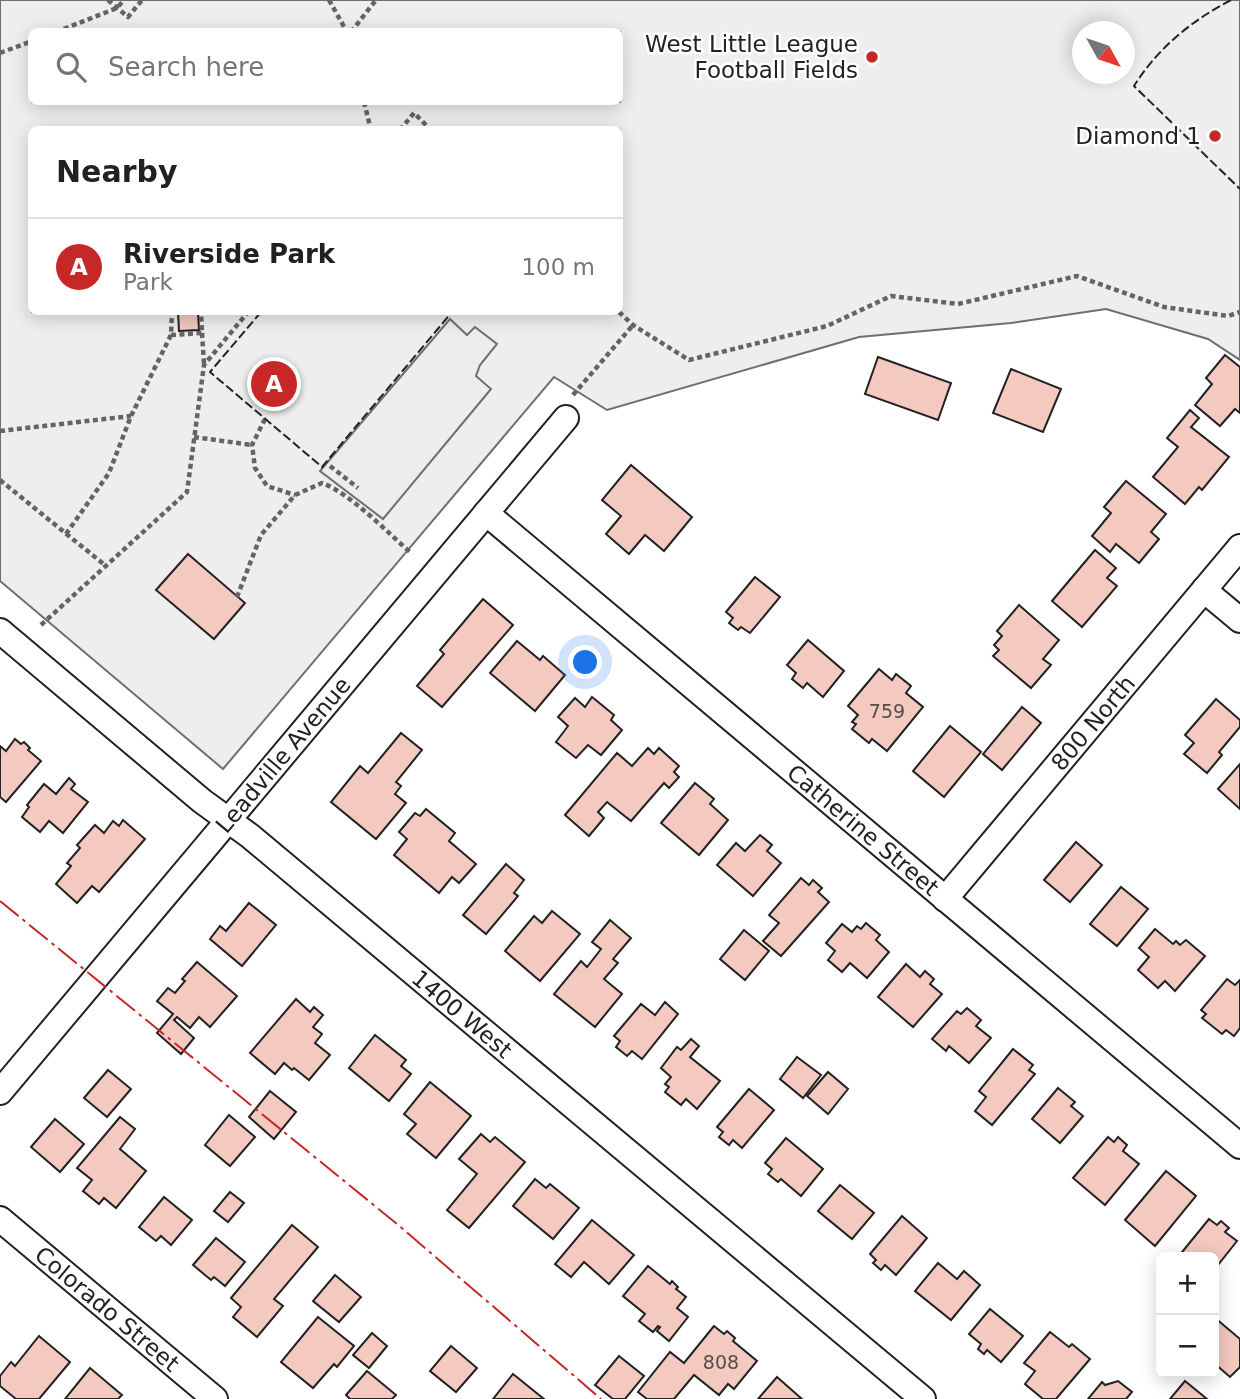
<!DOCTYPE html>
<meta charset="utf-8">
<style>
body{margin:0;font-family:"DejaVu Sans",sans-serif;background:#f6f6f6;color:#202124}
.controls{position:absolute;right:21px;bottom:21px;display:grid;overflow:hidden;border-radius:10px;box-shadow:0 4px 18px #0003}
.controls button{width:63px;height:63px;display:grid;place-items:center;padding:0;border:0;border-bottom:2px solid #e0e0e0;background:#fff;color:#202124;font:35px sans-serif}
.compass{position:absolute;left:1072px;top:21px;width:63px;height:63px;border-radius:50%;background:#fff;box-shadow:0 4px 18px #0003;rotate:130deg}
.you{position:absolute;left:586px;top:663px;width:24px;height:24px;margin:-18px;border:5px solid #fff;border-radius:50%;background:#1a73e8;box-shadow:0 0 0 10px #1a73e833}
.badge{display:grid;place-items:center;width:46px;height:46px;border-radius:50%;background:#c62828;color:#fff;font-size:23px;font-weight:700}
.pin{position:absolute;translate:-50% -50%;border:4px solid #fff;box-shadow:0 2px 7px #0006}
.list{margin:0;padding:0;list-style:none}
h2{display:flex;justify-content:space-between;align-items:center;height:91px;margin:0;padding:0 28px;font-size:30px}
h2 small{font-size:23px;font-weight:400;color:#757577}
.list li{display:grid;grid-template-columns:46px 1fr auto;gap:21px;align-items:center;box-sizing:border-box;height:98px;padding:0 28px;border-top:2px solid #e0e0e0}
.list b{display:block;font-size:26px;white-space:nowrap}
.list p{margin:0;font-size:23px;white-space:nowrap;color:#757577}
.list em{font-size:23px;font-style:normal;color:#757577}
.icon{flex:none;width:38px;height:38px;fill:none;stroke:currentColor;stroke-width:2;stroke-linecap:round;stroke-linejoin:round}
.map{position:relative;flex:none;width:1240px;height:1399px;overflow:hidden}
.search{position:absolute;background:#fff;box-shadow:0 4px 18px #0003;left:28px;top:28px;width:595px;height:77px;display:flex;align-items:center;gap:18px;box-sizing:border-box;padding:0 24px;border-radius:10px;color:#757577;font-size:26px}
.panel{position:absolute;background:#fff;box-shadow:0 4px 18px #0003;left:28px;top:126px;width:595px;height:189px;border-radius:10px}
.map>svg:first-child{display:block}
.green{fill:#eee;stroke:#6f6f6f;stroke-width:2;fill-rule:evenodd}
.parking{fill:#ededed;stroke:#6f6f6f;stroke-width:2}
.building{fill:#f3c9c0;stroke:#222;stroke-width:2}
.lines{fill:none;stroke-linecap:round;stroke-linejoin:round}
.street-casing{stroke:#222;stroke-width:28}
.path{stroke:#646464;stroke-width:4.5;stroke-dasharray:5 3.5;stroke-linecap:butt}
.street{stroke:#fff;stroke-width:24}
.fence{stroke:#222;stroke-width:2;stroke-dasharray:9 3.5;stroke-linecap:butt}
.power{stroke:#c62828;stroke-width:2;stroke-dasharray:24 5 3.5 5;stroke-linecap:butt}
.poi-dot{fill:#c62828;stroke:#fff;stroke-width:2.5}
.labels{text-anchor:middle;stroke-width:5;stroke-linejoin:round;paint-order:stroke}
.number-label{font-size:19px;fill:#564c4a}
.poi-label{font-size:23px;fill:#222;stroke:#fff;text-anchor:end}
.street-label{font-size:23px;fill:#222;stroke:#fff}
</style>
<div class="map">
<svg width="1240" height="1399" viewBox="0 0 1240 1399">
<rect width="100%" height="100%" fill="#fff"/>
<path class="green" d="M0 0H1240V360L1208 339 1106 309 1011 323 859 337 607 410 554 377 223 769 0 581ZM32 32H620V102H32ZM1082 32H1124V74H1082ZM32 130H620V312H32Z"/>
<path class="parking" d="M450 319 467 335 475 327 497 344 480 365 476 376 491 389 383 519 320 471Z"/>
<g class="building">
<path d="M178 312H198L199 330 179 331Z"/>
<path d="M1225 355 1240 367V413L1235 409 1220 426 1195 405 1212 384 1206 378Z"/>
<path d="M878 357 951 383 938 420 865 394Z"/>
<path d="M1011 369 1061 389 1043 432 993 413Z"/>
<path d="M1190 410 1199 418 1191 427 1229 457 1202 490 1199 487 1185 504 1153 477 1178 447 1167 438Z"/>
<path d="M631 465 692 517 664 551 645 535 629 554 606 534 621 516 602 500Z"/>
<path d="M1126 481 1166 514 1151 532 1159 539 1139 563 1116 544 1110 552 1092 536 1111 513 1104 507Z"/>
<path d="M1095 550 1116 568 1107 578 1117 586 1082 627 1052 601Z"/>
<path d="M188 554 245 603 214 639 156 590Z"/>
<path d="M755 577 780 597 750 633 741 627 738 630 729 623 733 618 726 612Z"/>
<path d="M483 599 513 625 442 707 417 686 444 654 440 650Z"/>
<path d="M1019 605 1059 640 1043 659 1051 665 1031 688 993 656 999 650 994 645 1002 636 997 631Z"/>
<path d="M808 640 844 671 823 697 807 683 803 688 792 679 796 673 787 665Z"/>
<path d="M517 641 540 660 543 656 565 675 535 711 490 673Z"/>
<path d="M879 669 892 680 896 674 911 686 906 693 923 707 887 751 872 739 869 743 852 729 856 724 852 722 858 715 848 706Z"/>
<path d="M592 697 614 715 611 720 622 730 601 755 588 745 576 758 556 742 568 726 558 717 575 698 585 707Z"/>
<path d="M1216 699 1240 720V727L1219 752 1222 755 1207 773 1184 754 1194 743 1185 735Z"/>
<path d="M1022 707 1041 723 1002 770 983 754Z"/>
<path d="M950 726 981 752 944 797 913 771Z"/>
<path d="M401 733 422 750 396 782 401 786 395 794 406 803 376 839 331 802 360 766 368 773Z"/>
<path d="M15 739 21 744 24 742 30 748 28 750 41 761 6 802 0 797V746L6 751Z"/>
<path d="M648 748 654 754 659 748 679 766 674 772 679 777 669 788 664 783 631 821 607 802 598 812 604 818 589 836 565 815 617 753 632 766Z"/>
<path d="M1240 764V809L1218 789Z"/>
<path d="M69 778 75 784 71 789 88 802 63 833 49 821 40 832 22 817 29 807 27 805 44 784 56 794Z"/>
<path d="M695 783 714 799 710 804 728 820 699 855 661 823Z"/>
<path d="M426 809 455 833 449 841 476 864 459 883 452 877 439 893 394 855 407 839 399 832 415 813 420 816Z"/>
<path d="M123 820 145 839 99 892 92 886 77 903 56 884 71 866 67 863 80 848 77 845 95 825 104 833 113 821 119 826Z"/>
<path d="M760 835 772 845 767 851 781 863 753 896 717 865 736 843 745 851Z"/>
<path d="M1076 842 1102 865 1070 902 1044 880Z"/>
<path d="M506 864 524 880 514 893 518 896 486 934 463 915Z"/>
<path d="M801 878 809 885 813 880 822 888 818 892 829 902 781 956 763 941 779 923 769 915Z"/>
<path d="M1121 887 1148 909 1117 946 1090 924Z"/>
<path d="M249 903 276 925 242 966 210 939 220 926 226 931Z"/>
<path d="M552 911 580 934 540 981 505 951 534 916 542 923Z"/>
<path d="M610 920 631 938 613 959 618 963 604 979 622 994 595 1027 554 994 581 961 587 967 601 949 592 942Z"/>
<path d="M866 923 880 935 876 940 889 952 867 978 850 963 842 972 828 960 835 951 826 943 842 924 852 932 857 926 861 929Z"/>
<path d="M1155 929 1173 944 1176 941 1180 945 1186 940 1205 956 1175 991 1165 981 1158 988 1138 970 1149 957 1139 948Z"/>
<path d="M744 930 769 951 745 980 720 959Z"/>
<path d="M197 962 237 996 210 1027 199 1017 190 1028 177 1017 174 1020 194 1038 181 1054 157 1033 173 1014 157 1001 168 988 175 993 185 981 182 979Z"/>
<path d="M906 964 920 977 925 971 934 979 930 984 942 994 913 1027 878 997Z"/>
<path d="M1227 979 1235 985 1240 980V1028L1234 1036 1226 1030 1222 1034 1202 1018 1206 1014 1201 1010Z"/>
<path d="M296 999 310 1012 314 1007 323 1015 313 1027 322 1034 315 1043 330 1055 309 1080 294 1068 292 1070 284 1063 275 1074 250 1053Z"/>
<path d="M665 1002 678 1014 642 1059 632 1051 627 1056 616 1047 620 1041 614 1036 641 1004 655 1015Z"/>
<path d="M967 1008 981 1020 976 1026 991 1038 969 1063 949 1046 946 1051 932 1039 957 1011 961 1014Z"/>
<path d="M375 1035 406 1060 401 1066 411 1074 389 1101 349 1068Z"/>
<path d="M691 1039 699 1046 690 1057 720 1081 697 1109 686 1099 681 1105 665 1092 669 1087 665 1084 671 1077 661 1068 677 1047 681 1050Z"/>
<path d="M1013 1049 1033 1065 1029 1070 1035 1074 992 1125 975 1111 986 1097 979 1091Z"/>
<path d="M797 1057 821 1075 803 1098 780 1079Z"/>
<path d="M108 1070 131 1089 107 1117 84 1098Z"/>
<path d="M828 1072 848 1089 828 1114 807 1096Z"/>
<path d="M430 1082 471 1116 436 1158 407 1134 416 1124 404 1114Z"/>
<path d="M1058 1088 1075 1102 1071 1106 1083 1116 1060 1143 1032 1119Z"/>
<path d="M749 1089 774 1110 742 1148 733 1140 729 1145 719 1137 723 1132 717 1127Z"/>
<path d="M270 1091 296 1112 274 1139 249 1117Z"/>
<path d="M229 1115 255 1137 230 1166 205 1145Z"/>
<path d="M120 1117 135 1129 120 1149 146 1171 116 1208 104 1198 99 1204 83 1191 92 1180 77 1168Z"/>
<path d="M55 1119 84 1144 60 1172 31 1147Z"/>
<path d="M481 1134 490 1142 495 1137 525 1162 469 1228 447 1210 477 1174 459 1159Z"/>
<path d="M1108 1137 1114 1142 1118 1137 1127 1145 1123 1151 1139 1164 1105 1205 1073 1178Z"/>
<path d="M786 1138 823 1169 801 1196 781 1179 778 1182 768 1174 772 1169 765 1163Z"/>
<path d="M1166 1171 1196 1196 1155 1246 1125 1220Z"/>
<path d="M535 1179 546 1188 550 1184 579 1208 553 1239 513 1206Z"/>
<path d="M840 1185 874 1213 852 1239 818 1211Z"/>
<path d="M230 1192 244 1203 228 1222 214 1211Z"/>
<path d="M164 1197 192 1220 171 1245 161 1236 156 1241 139 1227Z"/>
<path d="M902 1216 927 1238 896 1275 885 1265 881 1270 873 1263 876 1260 870 1254Z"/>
<path d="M1209 1219 1217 1225 1221 1221 1229 1228 1225 1232 1237 1241 1214 1270V1257H1178Z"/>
<path d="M592 1220 634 1255 609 1284 584 1262 571 1277 555 1264Z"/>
<path d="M292 1225 318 1247 274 1299 283 1306 257 1337 233 1317 241 1307 231 1298Z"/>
<path d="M216 1238 245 1262 225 1286 214 1277 211 1280 193 1265Z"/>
<path d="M938 1263 957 1279 964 1271 980 1285 951 1320 915 1291Z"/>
<path d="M648 1266 670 1284 672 1281 678 1287 676 1289 686 1297 677 1308 688 1317 669 1341 657 1331 660 1327 658 1326 653 1332 639 1321 645 1314 623 1296Z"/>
<path d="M335 1275 361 1297 339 1322 313 1301Z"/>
<path d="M990 1309 1023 1336 1001 1362 987 1350 984 1354 978 1349 981 1344 969 1334Z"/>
<path d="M318 1317 354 1346 337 1367 334 1364 313 1388 281 1362Z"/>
<path d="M1214 1317 1240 1339V1367L1230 1377 1214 1363Z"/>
<path d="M714 1326 724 1334 727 1331 735 1338 733 1341 757 1361 734 1389 728 1384 719 1395 694 1375 674 1399H647L638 1392 670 1352 684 1363Z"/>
<path d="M1050 1332 1069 1347 1072 1344 1090 1359 1056 1399H1043L1025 1384 1035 1371 1024 1363Z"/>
<path d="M372 1333 387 1346 369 1368 353 1355Z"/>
<path d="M39 1336 70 1362 39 1399H16L0 1386V1376L11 1362 15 1366Z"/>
<path d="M451 1346 477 1368 456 1392 430 1371Z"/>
<path d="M619 1356 644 1376 625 1399H613L595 1385Z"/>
<path d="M90 1368 122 1395 118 1399H65Z"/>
<path d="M367 1371 396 1395 392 1399H350L346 1395Z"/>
<path d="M513 1374 544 1399H493Z"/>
<path d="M777 1377 802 1399H758Z"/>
<path d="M1118 1381 1132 1392 1126 1399H1088L1102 1382 1105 1385Z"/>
<path d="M1185 1381 1207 1399H1170Z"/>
</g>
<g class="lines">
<g class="street-casing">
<g id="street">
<path d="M486 513 1240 1146"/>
<path d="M1204 590 1240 620"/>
<path d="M0 631 202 801 250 836 923 1399"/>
<path d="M945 899 1240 547"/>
<path d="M0 1092 566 418"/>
<path d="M0 1219 215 1399"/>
</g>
</g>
<g class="path">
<path d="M108 0 128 17 142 0"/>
<path d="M329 0 347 32"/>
<path d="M56 32 117 8 123 1"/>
<path d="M351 32 376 0"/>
<path d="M0 53 32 41"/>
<path d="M364 102 371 130"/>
<path d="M400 130 414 113 431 130"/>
<path d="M619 312 633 325 689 360 827 326 891 296 958 304 1077 276 1164 307 1228 316 1240 312"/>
<path d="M202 333 204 364"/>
<path d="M171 335 202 333 201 312"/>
<path d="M573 395 633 325"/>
<path d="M265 419 252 445 255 468 267 486 295 495"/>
<path d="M0 431 131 416"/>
<path d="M194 437 252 445"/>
<path d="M330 466 358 488"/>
<path d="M0 480 106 566"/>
<path d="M66 534 109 473 131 416 171 335 172 312"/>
<path d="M237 597 261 535 295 495 322 483C350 493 388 533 411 553"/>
<path d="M41 625 187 492 204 365 248 312"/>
</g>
<use href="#street" class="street"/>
<g class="fence">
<path d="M1231 0C1191 21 1158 48 1134 86L1240 189"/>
<path d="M261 312 210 372 322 467 452 312"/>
</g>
<path class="power" d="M0 901 397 1224 601 1399"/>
</g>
<g class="poi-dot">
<circle cx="872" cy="57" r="7"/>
<circle cx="1215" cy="136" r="7"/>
</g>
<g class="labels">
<g class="number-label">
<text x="887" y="718">759</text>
<text x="721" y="1369">808</text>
</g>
<g class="poi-label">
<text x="858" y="52">West Little League<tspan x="858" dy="26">Football Fields</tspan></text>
<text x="1201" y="144">Diamond 1</text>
</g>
<g class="street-label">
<text transform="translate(1093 723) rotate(-50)" y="8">800 North</text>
<text transform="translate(283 755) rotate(-50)" y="8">Leadville Avenue</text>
<text transform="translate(863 830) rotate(40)" y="8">Catherine Street</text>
<text transform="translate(462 1014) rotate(40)" y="8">1400 West</text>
<text transform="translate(107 1309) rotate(40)" y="8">Colorado Street</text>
</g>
</g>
</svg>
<div class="controls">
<button>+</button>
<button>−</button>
</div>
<svg class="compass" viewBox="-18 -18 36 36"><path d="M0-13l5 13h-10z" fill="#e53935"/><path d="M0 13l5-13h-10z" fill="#757577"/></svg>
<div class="you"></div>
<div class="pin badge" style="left:274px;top:384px">A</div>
<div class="search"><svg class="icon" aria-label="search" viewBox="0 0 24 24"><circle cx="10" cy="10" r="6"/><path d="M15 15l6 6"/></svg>Search here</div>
<section class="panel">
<h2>Nearby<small></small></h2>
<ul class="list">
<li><span class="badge">A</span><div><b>Riverside Park</b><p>Park</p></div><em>100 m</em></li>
</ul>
</section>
</div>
